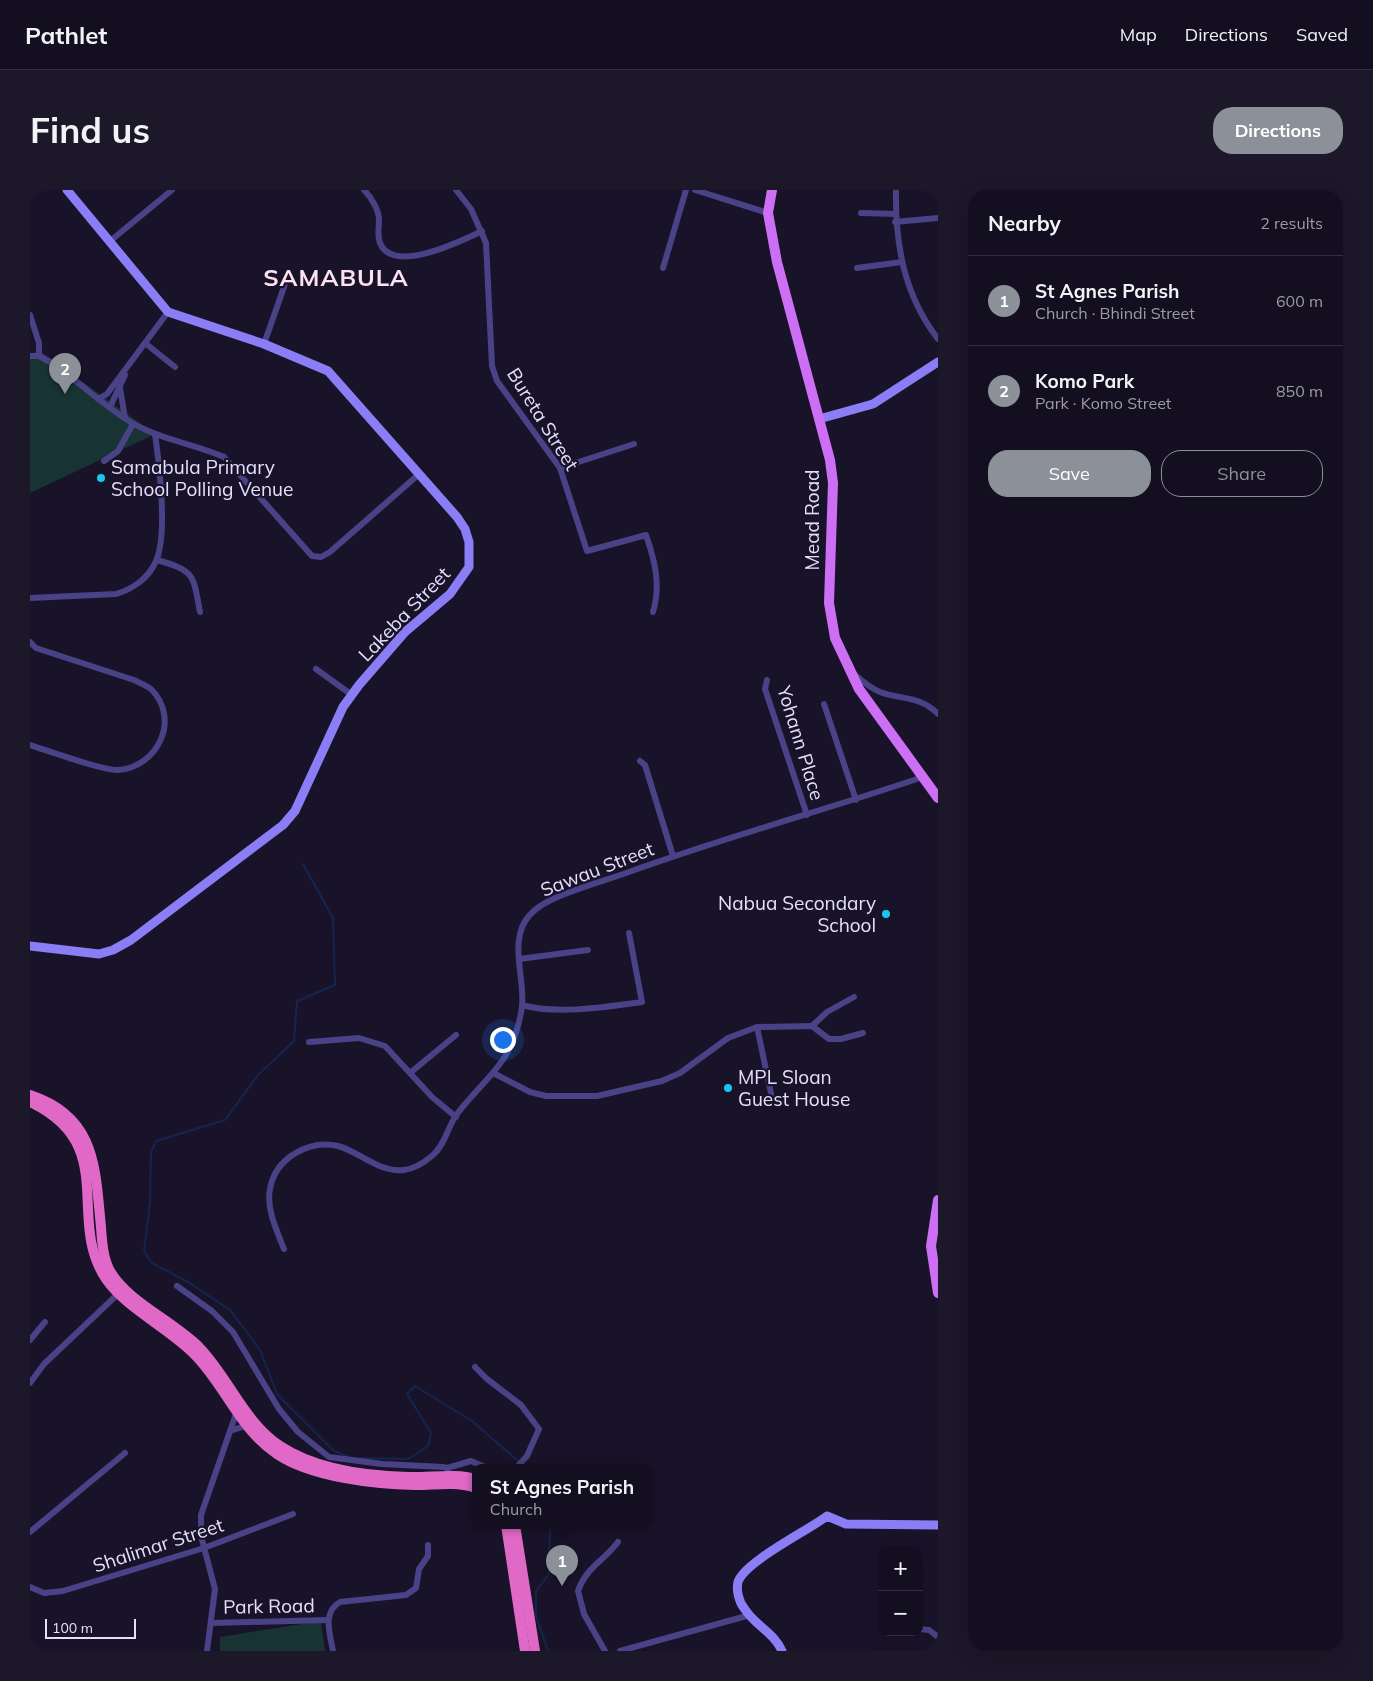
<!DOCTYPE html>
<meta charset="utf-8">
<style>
body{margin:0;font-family:Mulish,sans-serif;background:#1c1729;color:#f1f3f6}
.controls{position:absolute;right:15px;bottom:15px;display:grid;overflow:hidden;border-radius:10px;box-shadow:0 5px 20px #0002}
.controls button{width:45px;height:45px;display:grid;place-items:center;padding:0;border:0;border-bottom:1px solid #322e3e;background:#130e20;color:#f1f3f6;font:25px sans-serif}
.scale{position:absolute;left:15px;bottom:12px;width:91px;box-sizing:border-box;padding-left:5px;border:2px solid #e5dffd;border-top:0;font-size:14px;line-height:18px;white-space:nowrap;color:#e5dffd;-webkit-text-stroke:4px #19132a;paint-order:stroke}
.you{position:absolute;left:472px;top:849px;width:18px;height:18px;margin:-12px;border:4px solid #fff;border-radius:50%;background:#1a73e8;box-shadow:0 0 0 8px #1a73e833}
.badge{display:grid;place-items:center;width:32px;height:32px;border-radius:50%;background:#8c9099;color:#fff;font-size:16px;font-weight:700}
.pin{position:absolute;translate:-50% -41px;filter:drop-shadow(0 1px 2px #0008)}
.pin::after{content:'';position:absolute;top:26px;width:18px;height:15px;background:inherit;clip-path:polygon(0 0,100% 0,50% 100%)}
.popup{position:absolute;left:442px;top:1274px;width:180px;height:65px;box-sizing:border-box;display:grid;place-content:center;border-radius:10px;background:#130e20;filter:drop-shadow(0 1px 4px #0005);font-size:16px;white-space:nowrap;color:#9d9ca5}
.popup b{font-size:19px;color:#f1f3f6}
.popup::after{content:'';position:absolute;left:50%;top:100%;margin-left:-10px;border:10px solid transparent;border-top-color:#130e20}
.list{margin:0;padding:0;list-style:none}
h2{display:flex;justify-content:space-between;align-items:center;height:65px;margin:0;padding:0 20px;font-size:21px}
h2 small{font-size:16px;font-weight:400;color:#9d9ca5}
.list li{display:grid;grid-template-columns:32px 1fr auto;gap:15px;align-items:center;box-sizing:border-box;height:90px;padding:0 20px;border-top:1px solid #322e3e}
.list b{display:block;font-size:19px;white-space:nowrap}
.list p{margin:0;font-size:16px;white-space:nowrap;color:#9d9ca5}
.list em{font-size:16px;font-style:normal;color:#9d9ca5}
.actions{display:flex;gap:10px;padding:15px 20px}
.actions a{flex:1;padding:11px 0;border:1px solid #8c9099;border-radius:20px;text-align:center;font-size:18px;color:#8c9099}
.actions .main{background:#8c9099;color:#fff}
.map{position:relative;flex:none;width:908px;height:1461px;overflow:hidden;border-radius:20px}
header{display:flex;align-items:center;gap:30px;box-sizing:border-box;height:70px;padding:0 25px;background:#130e20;border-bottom:1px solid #322e3e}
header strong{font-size:24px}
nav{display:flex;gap:28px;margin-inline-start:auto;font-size:18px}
.intro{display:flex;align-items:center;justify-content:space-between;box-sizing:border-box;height:120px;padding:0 30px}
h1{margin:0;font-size:35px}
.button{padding:12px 22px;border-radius:20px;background:#8c9099;color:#fff;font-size:18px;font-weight:700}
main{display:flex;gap:30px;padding:0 30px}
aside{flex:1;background:#130e20;border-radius:20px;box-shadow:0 5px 20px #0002}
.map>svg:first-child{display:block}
.green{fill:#173334}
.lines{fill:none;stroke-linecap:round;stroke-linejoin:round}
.stream{stroke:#14254e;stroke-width:2}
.minor{stroke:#4a4286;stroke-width:6}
.secondary{stroke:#8a7df5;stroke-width:9}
.primary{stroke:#cd6ff4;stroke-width:10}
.trunk{stroke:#e069c8;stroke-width:10}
.poi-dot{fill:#1ac7ee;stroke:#19132a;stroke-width:2}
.labels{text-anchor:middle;stroke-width:4.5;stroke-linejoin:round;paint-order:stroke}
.street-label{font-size:19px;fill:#e5dffd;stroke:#19132a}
.poi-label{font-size:19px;fill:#e5dffd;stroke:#19132a;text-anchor:start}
.district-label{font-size:24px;font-weight:bold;letter-spacing:1px;fill:#fde1f0;stroke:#19132a}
</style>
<header>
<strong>Pathlet</strong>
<nav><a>Map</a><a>Directions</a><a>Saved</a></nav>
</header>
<div class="intro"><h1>Find us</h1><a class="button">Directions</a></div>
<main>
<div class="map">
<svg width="908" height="1461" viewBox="0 0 908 1461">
<rect width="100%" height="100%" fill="#19132a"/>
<g class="green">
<path d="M10 161 125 244 0 303V164Z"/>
<path d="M291 1431 295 1461H190V1447Z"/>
</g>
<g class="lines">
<g class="stream">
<path d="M273 674 303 728 305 795 267 811 264 851 228 885 195 930 126 951 121 962 120 1012 114 1061 122 1073 158 1092 200 1120 230 1160 247 1204 304 1261 319 1267"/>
<path d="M329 1268 378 1269 398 1256 401 1243 377 1204 385 1196 442 1231 495 1277"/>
<path d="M518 1461 506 1426V1401L519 1384 520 1335"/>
</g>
<g class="minor">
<path d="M334 0C341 7 349 20 349 30 349 38 347 46 350 53 363 85 431 51 452 41"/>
<path d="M426 0 441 19 456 53 462 176 467 191 530 278 557 361 616 345C625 371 631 395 623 422"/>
<path d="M665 0 738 23"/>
<path d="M866 0C865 54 874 105 908 149"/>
<path d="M831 23 866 24"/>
<path d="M865 32 908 28"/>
<path d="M79 52 142 0"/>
<path d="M633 78 656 0"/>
<path d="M827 78 872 72"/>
<path d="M0 125 9 153V166"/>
<path d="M115 153 145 177"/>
<path d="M234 154 255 94"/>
<path d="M0 166H9L20 172C49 191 74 217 104 234 132 250 165 254 194 267L282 366 291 367 300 362 388 285"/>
<path d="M90 198 95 228"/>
<path d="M68 209 77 204 138 122"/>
<path d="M80 217 95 185"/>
<path d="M74 271 88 261 103 234"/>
<path d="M530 278 604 254"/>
<path d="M127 370C165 381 163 384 170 422"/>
<path d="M0 408 86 404C103 399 119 388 126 371 138 344 129 273 125 244"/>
<path d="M0 452 6 458 104 490C110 493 116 495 121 499 151 529 128 577 88 580 73 581 19 561 0 555"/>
<path d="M286 479 322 505"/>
<path d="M824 484C832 491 840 498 850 502 871 510 889 505 908 524"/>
<path d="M737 490 735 499 777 625"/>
<path d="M794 514 826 610"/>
<path d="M610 571 615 575 643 666"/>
<path d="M489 769 558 760"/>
<path d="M492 815C527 825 576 817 612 812L599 743"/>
<path d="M782 836 797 822 824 807"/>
<path d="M727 837 742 908"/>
<path d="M279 852 329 848 355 856 402 907 426 927"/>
<path d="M380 883 426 845"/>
<path d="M465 884 500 902 516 906H567L632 891 650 883 698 848 727 837 782 836 799 849H811L833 843"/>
<path d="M254 1059C247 1041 236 1019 240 999 245 969 278 949 308 956 330 962 349 983 374 980 384 979 396 971 403 965 415 955 418 936 427 924 459 883 483 874 492 817 495 790 481 758 494 733 500 722 512 714 523 709 547 698 574 691 599 682 696 647 795 620 893 587"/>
<path d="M147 1096 182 1121 203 1142 249 1219 268 1242 299 1267 352 1274 414 1277 417 1278 419 1287"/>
<path d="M0 1150 15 1132"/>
<path d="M445 1177 457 1189 491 1215 509 1239 497 1266 487 1277"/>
<path d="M0 1193 14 1174 89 1103"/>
<path d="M200 1241 215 1236"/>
<path d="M417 1278 441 1271 455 1277"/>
<path d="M0 1342 95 1263"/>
<path d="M0 1397 14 1403 33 1401 174 1358 263 1324"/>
<path d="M181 1433 298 1430"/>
<path d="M889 1439 899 1440 908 1447"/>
<path d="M177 1461 185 1399 171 1346V1325L206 1224"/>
<path d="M303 1461C300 1444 292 1422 310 1412L376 1405 386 1398 389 1379 398 1366V1355"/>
<path d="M575 1461 554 1424 548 1401C557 1376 574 1371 588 1352"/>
<path d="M590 1461 720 1425"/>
</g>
<g class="secondary">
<path d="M789 229 843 214 908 172"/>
<path d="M0 756 69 764 83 760 101 750 253 635 265 621 313 517 329 495 375 442 420 404 439 377V352L435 339 427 327 298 181 234 154 138 122 37 0"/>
<path d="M752 1461C744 1442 724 1435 714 1418 709 1412 706 1400 708 1392 714 1372 779 1340 797 1326L816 1334 908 1335"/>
</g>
<g class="primary">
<path d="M742 0 738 23 747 72 800 270 803 293 799 413 805 448 829 499 908 608"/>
<path d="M908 1010 901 1056 908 1103"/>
</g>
<g class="trunk">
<path d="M0 905C67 927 65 979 71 1037 72 1052 73 1068 80 1081 98 1112 143 1131 169 1157 199 1188 214 1232 250 1256 286 1280 336 1286 378 1287 399 1288 425 1283 446 1289"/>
<path d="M0 912C91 955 35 1028 76 1089 95 1117 138 1138 163 1163 195 1194 208 1238 247 1264 281 1287 344 1294 386 1295 406 1295 426 1291 446 1298"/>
<path d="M476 1335 495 1461"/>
<path d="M485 1335 505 1461"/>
</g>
</g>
<g class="poi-dot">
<circle cx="71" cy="288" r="5"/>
<circle cx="856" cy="724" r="5"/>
<circle cx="698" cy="898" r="5"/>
</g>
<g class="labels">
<g class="street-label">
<text transform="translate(513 229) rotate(58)" y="7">Bureta Street</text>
<text transform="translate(782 330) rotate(-90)" y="7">Mead Road</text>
<text transform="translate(374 424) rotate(-46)" y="7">Lakeba Street</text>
<text transform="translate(771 553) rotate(73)" y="7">Yohann Place</text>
<text transform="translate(567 679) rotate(-21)" y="7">Sawau Street</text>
<text transform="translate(128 1355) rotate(-18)" y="7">Shalimar Street</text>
<text transform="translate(239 1416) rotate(-1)" y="7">Park Road</text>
</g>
<g class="poi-label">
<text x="81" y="284">Samabula Primary<tspan x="81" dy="22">School Polling Venue</tspan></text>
<text x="846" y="720" text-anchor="end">Nabua Secondary<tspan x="846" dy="22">School</tspan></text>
<text x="708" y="894">MPL Sloan<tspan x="708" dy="22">Guest House</tspan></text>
</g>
<g class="district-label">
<text x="306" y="96">SAMABULA</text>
</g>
</g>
</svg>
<div class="controls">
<button>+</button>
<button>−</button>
</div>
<div class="scale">100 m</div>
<div class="you"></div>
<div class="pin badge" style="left:532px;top:1396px">1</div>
<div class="popup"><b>St Agnes Parish</b>Church</div>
<div class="pin badge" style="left:35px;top:204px">2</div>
</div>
<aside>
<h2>Nearby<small>2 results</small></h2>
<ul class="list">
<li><span class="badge">1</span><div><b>St Agnes Parish</b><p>Church · Bhindi Street</p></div><em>600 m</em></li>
<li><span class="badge">2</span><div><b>Komo Park</b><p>Park · Komo Street</p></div><em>850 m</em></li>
</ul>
<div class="actions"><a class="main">Save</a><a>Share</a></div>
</aside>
</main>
